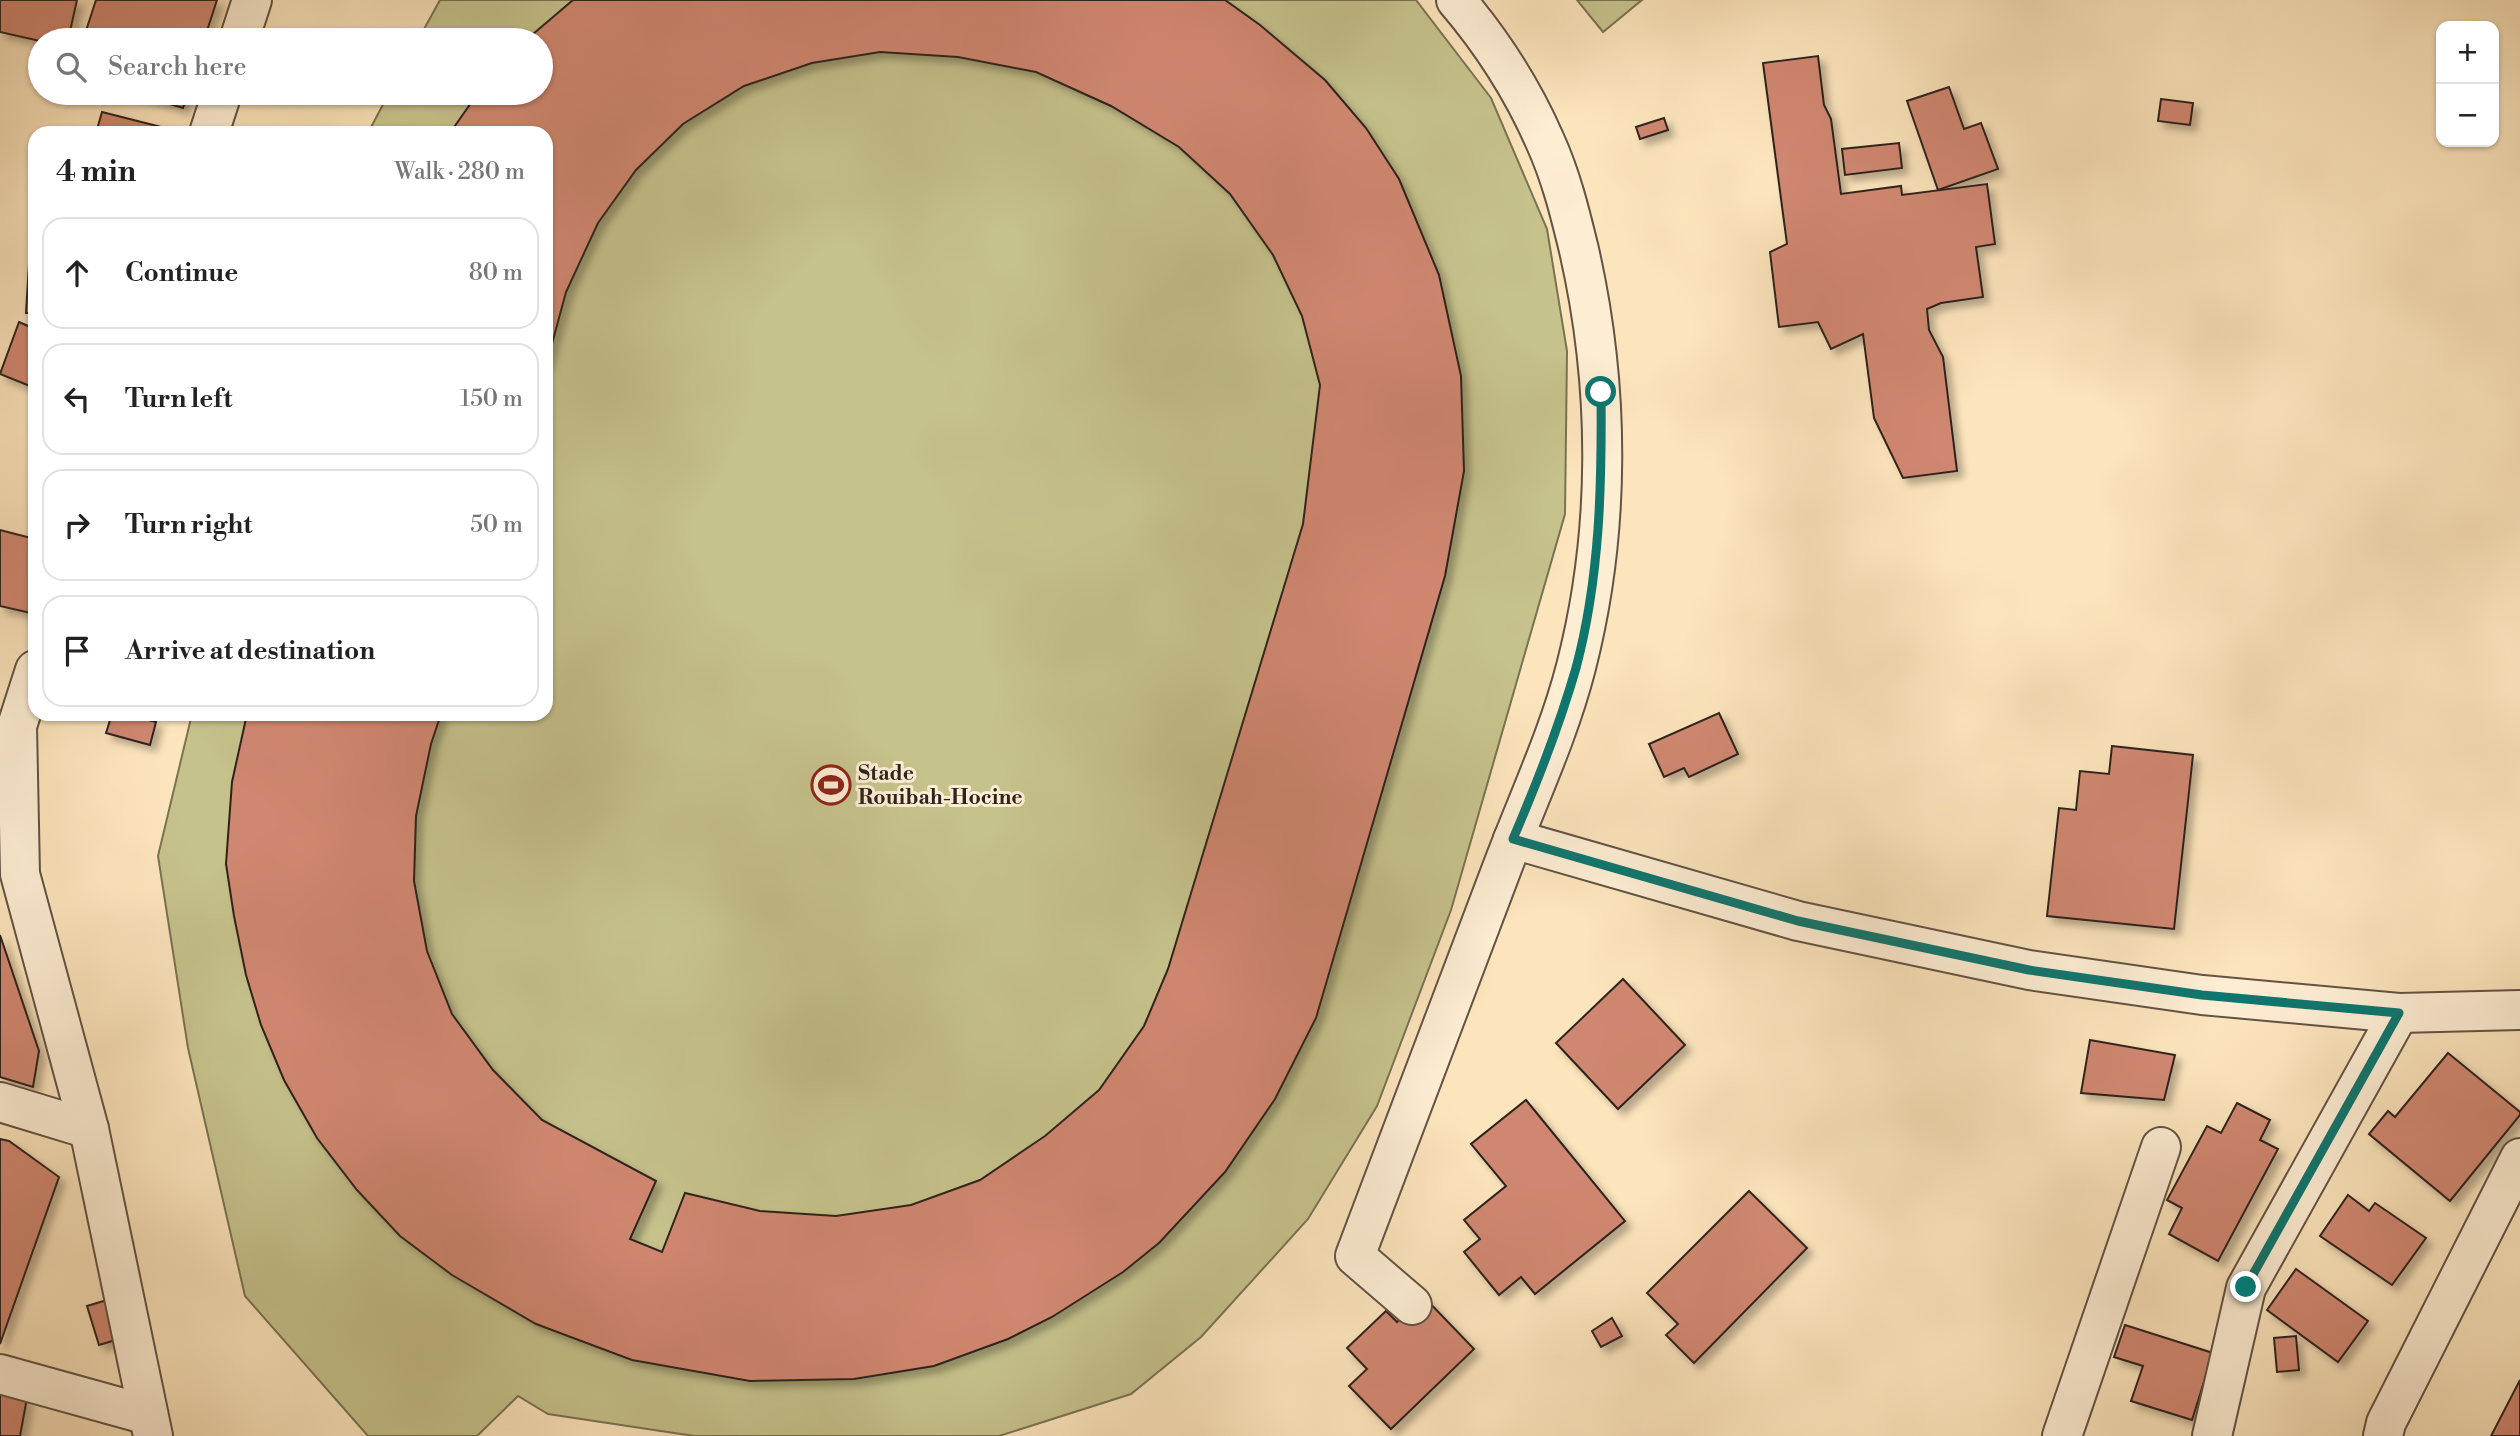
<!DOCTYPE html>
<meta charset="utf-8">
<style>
body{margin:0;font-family:"Libre Bodoni",serif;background:#f2f2f2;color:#222}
.controls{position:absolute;right:21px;top:21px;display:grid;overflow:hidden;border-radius:14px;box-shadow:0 2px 5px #0004}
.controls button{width:63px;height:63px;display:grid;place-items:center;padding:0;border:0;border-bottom:2px solid #e0e0e0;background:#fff;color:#222;font:35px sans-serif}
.stop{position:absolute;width:21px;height:21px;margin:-16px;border:5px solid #0f766e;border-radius:50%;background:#fff}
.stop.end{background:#0f766e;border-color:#fff;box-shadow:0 2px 7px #0008}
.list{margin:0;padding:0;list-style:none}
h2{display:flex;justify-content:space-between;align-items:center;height:91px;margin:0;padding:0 28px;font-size:30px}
h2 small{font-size:23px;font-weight:400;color:#767676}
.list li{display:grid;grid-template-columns:46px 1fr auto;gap:21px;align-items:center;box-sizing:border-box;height:112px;margin:0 14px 14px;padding:0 14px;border:2px solid #e0e0e0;border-radius:21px}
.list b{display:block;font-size:26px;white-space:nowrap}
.list em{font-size:23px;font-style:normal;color:#767676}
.icon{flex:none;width:38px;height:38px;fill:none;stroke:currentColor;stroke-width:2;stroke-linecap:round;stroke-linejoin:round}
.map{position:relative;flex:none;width:2520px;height:1436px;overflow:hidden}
.search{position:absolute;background:#fff;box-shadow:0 2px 5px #0004;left:28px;top:28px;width:525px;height:77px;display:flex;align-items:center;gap:18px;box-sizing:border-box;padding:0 24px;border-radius:38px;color:#767676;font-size:26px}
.panel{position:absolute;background:#fff;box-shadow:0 2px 5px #0004;left:28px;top:126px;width:525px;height:595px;border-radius:21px}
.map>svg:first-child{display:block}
.pitch{fill:#c6c28c;stroke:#7a7254;stroke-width:2}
.building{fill:#d08771;stroke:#2e231c;stroke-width:2;filter:url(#shadow)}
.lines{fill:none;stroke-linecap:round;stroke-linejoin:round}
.minor-casing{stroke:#625344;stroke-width:42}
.minor{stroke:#fdedd3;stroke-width:38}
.route{stroke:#0f766e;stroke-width:9}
.labels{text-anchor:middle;stroke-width:6;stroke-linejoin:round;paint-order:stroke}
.poi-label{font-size:21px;font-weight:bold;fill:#2e231c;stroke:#fdedd3;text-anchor:start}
</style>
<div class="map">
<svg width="2520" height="1436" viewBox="0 0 2520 1436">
<defs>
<filter id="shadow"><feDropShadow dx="6" dy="6" stdDeviation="3.5" flood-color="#0004"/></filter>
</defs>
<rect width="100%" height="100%" fill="#fce4bc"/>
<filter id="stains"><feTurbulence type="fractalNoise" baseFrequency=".00286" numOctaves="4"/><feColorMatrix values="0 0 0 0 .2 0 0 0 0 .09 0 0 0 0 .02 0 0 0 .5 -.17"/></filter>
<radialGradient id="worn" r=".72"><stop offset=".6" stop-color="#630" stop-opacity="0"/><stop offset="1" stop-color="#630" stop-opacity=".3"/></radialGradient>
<g class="pitch">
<path d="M440 0H1416L1491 98 1547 229 1567 351 1565 514 1451 910 1377 1106 1308 1219 1201 1337 1131 1394 999 1436H694L548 1414 518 1396 477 1436H368L245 1296 188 1048 158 856 192 714H546V133H368L389 93H541V40H418Z"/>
<path d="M1577 0H1642L1603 32Z"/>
</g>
<g class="building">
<path d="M0 0H77L68 40 40 41 0 32Z"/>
<path d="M96 0H217L204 40H83Z"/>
<path d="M573 0H1225L1260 25 1325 80 1366 128 1399 179 1439 275 1461 376 1464 471 1445 576 1316 1018 1275 1099 1225 1172 1159 1243 1123 1272 1052 1317 1008 1339 934 1366 854 1379 750 1381 632 1360 536 1324 452 1275 400 1236 357 1190 317 1138 284 1080 261 1025 246 975 234 916 226 864 232 782 247 714H441L431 744 416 816 414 881 427 951 452 1014 493 1070 542 1120 656 1181 630 1239 662 1252 685 1193 760 1211 836 1216 911 1205 980 1180 1045 1136 1099 1090 1144 1026 1168 969 1303 524 1320 385 1302 316 1273 255 1230 194 1179 147 1111 106 1036 72 958 57 880 52 812 63 744 86 683 124 636 170 598 223 566 292 546 366V133H450L478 93H541V40H526Z"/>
<path d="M1818 56 1824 105 1831 119 1841 194 1901 186 1902 195 1987 184 1995 244 1976 247 1983 297 1941 303 1927 309 1929 330 1943 357 1957 471 1903 478 1874 418 1863 334 1831 349 1818 322 1779 327 1770 252 1787 244 1763 63Z"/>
<path d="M1949 87 1964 129 1981 123 1998 169 1938 190 1907 101Z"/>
<path d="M134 93H188L183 108Z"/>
<path d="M2161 99 2193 103 2190 125 2158 121Z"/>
<path d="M102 112 161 127 159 133H96Z"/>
<path d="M1664 118 1668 130 1640 139 1636 127Z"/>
<path d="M1899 143 1902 168 1845 175 1842 149Z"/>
<path d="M30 248H35V313H26Z"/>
<path d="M19 322 35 329V388L0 374Z"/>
<path d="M0 530 35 539V614L0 606Z"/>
<path d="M1719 713 1738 754 1689 777 1684 768 1664 777 1649 744Z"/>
<path d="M112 714H128L156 722 150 745 106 733Z"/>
<path d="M2112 746 2193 755 2174 929 2047 916 2059 808 2076 810 2080 771 2109 774Z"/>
<path d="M0 935 39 1051 33 1087 0 1077Z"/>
<path d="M1623 979 1685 1045 1618 1109 1556 1043Z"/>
<path d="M2090 1040 2175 1055 2164 1100 2081 1093Z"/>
<path d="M2448 1053 2520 1112V1115L2450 1201 2369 1134 2388 1111 2395 1117Z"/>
<path d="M1526 1100 1625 1221 1535 1294 1521 1277 1499 1295 1464 1252 1480 1239 1464 1220 1506 1186 1471 1144Z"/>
<path d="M2237 1103 2270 1120 2260 1140 2278 1149 2218 1261 2169 1234 2182 1208 2167 1200 2207 1126 2221 1133Z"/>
<path d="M0 1139 9 1141 59 1177 0 1344Z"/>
<path d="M1749 1191 1807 1248 1694 1363 1666 1335 1678 1324 1647 1293Z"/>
<path d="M2348 1195 2369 1211 2375 1203 2426 1238 2392 1285 2320 1236Z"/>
<path d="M2296 1269 2368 1321 2338 1362 2267 1310Z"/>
<path d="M1423 1296 1474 1349 1391 1429 1349 1386 1367 1369 1347 1348 1386 1311 1397 1322Z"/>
<path d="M107 1300 119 1339 99 1345 87 1306Z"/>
<path d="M1612 1318 1622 1336 1601 1347 1592 1331Z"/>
<path d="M2125 1325 2213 1353 2192 1420 2131 1401 2143 1366 2114 1357Z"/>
<path d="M2296 1336 2299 1370 2277 1372 2274 1338Z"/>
<path d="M2520 1380V1436H2491Z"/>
<path d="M0 1393 27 1398 20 1436H0Z"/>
</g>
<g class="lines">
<g class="minor-casing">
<g id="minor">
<path d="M239 40 252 0"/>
<path d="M209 133 222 93"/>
<path d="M35 670 17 726 20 874 89 1129 153 1436"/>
<path d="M1513 839 1798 921 2029 970 2202 995 2399 1013 2520 1010"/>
<path d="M0 1102 89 1129"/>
<path d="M1412 1305 1355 1256C1404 1127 1453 998 1502 868 1527 801 1558 737 1576 667 1611 531 1610 386 1579 250 1570 213 1561 176 1545 141 1523 91 1492 42 1456 0"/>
<path d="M0 1374 148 1415"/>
<path d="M2062 1436 2161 1147"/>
<path d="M2212 1436 2246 1288 2399 1013"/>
<path d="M2383 1436 2386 1423 2520 1158"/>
</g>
</g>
<use href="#minor" class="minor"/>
</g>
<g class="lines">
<path class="route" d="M1601 392C1602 484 1600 578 1576 668 1559 727 1537 783 1513 839L1798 921 2029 970 2202 995 2399 1013 2246 1287"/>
</g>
<defs>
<g id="stadium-ring" transform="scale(2.0125)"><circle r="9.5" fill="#fdedd3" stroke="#8f2418" stroke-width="1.5"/><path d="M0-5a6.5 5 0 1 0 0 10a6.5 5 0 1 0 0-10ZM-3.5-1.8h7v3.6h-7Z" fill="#8f2418"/></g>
</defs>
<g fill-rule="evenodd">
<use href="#stadium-ring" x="831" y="785"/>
</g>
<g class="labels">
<g class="poi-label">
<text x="858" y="780">Stade<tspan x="858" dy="24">Rouibah-Hocine</tspan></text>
</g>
</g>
<rect width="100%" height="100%" filter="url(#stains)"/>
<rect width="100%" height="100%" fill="url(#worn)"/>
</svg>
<div class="controls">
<button>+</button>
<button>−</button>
</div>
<div class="stop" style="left:1601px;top:392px"></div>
<div class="stop end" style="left:2246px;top:1287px"></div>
<div class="search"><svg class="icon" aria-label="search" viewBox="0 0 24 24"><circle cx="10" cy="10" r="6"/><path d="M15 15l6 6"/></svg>Search here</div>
<section class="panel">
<h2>4 min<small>Walk · 280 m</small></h2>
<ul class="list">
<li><svg class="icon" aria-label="ahead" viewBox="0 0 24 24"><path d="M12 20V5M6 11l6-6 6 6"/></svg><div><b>Continue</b></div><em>80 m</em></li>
<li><svg class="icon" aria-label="left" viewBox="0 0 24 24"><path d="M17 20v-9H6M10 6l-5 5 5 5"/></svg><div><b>Turn left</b></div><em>150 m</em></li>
<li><svg class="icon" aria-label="right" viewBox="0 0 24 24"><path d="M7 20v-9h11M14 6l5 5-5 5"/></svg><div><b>Turn right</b></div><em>50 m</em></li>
<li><svg class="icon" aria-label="arrive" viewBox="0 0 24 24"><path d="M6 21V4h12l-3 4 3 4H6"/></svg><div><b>Arrive at destination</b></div></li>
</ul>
</section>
</div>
